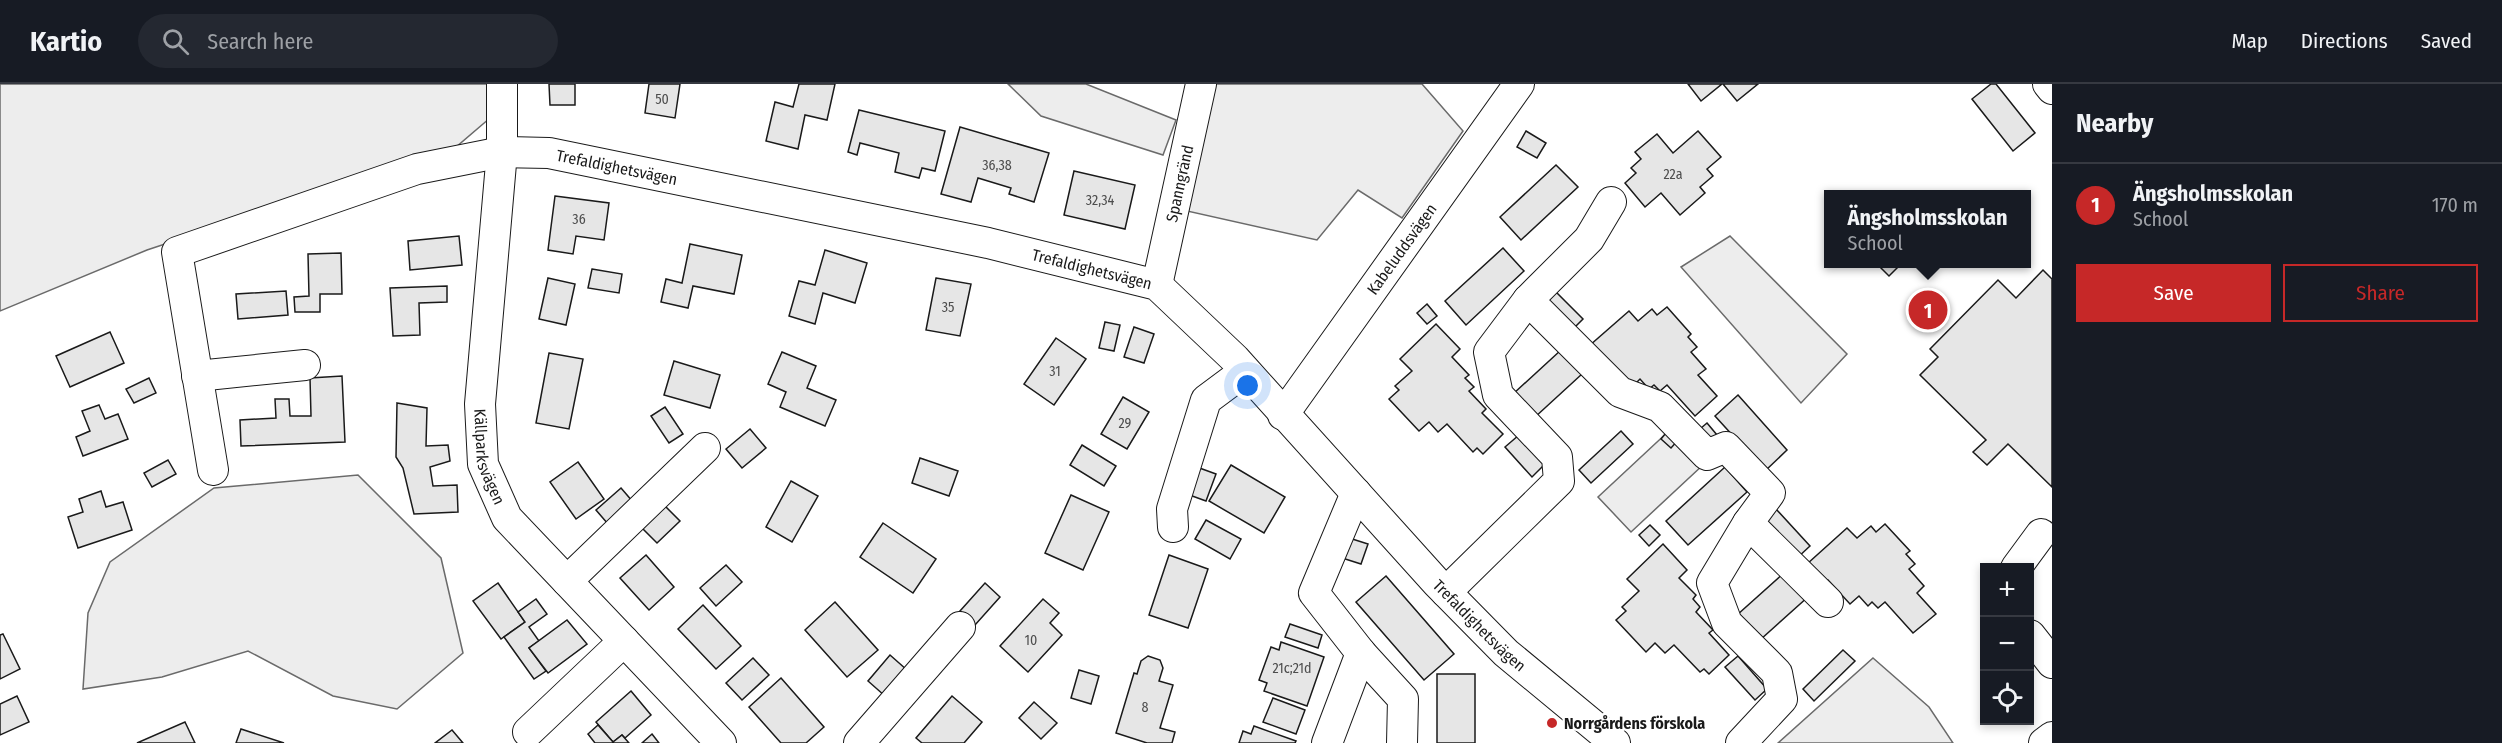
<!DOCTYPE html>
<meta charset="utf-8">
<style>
body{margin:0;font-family:"Fira Sans Condensed",sans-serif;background:#242831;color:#f1f3f6}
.controls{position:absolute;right:18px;bottom:18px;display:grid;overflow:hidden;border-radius:0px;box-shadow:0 3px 9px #0003}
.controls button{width:54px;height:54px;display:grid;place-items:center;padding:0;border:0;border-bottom:2px solid #363941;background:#171b24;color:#f1f3f6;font:30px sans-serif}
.you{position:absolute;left:1248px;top:302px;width:21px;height:21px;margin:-15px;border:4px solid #fff;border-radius:50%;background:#1a73e8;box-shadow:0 0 0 9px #1a73e833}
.badge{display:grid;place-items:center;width:39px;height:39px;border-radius:50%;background:#c62828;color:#fff;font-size:20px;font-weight:700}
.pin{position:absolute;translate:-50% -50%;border:3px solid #fff;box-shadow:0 2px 6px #0006}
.popup{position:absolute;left:1824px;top:106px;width:207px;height:78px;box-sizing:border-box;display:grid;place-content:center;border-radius:0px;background:#171b24;filter:drop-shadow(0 2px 4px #0005);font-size:20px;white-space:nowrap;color:#9ea1a6}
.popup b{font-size:22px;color:#f1f3f6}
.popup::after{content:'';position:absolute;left:50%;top:100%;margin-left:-12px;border:12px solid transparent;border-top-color:#171b24}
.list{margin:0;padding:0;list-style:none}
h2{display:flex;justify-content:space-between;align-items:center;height:78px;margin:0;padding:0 24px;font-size:26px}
h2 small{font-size:20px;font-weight:400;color:#9ea1a6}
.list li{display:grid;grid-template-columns:39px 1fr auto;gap:18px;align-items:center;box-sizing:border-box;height:84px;padding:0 24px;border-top:2px solid #363941}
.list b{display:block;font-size:22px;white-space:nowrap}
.list p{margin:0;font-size:20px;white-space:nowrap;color:#9ea1a6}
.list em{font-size:20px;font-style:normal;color:#9ea1a6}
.actions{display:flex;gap:12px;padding:18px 24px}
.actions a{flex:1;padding:14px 0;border:2px solid #c62828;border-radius:0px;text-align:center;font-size:21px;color:#c62828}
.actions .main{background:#c62828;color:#fff}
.icon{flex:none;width:33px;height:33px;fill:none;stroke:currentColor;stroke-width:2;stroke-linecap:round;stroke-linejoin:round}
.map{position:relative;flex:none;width:2052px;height:659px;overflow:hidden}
header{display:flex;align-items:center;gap:36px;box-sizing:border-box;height:84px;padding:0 30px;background:#171b24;border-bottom:2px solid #363941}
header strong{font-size:28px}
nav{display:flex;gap:33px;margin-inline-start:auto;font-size:21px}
.search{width:420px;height:54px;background:#242831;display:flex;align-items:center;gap:15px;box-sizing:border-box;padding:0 21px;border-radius:33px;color:#9ea1a6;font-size:22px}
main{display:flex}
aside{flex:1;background:#171b24}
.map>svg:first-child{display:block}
.green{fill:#ededed;stroke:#6a6a6a;stroke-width:1.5}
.building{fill:#e6e6e6;stroke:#1a1a1a;stroke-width:1.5}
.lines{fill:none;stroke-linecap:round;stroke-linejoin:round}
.minor-casing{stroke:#1a1a1a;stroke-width:32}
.minor{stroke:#fff;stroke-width:30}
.poi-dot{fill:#c62828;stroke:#fff;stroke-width:2}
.labels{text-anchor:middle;stroke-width:4.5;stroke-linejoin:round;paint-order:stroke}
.number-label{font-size:14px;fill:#4d4d4d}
.street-label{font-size:16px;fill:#1a1a1a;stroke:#fff}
.poi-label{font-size:16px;font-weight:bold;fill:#1a1a1a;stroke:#fff;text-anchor:start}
</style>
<header>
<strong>Kartio</strong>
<div class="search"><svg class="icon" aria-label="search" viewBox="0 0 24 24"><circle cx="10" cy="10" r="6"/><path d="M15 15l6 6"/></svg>Search here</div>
<nav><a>Map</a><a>Directions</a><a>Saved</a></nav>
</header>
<main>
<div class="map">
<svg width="2052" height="659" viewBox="0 0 2052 659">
<rect width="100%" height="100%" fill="#fff"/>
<g class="green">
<path d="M0 0H488L490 34 456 63 147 166 0 227Z"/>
<path d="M1008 0H1086L1176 36 1163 71 1041 32Z"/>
<path d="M1215 0H1422L1463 47 1402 134 1358 106 1317 156 1187 127Z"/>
<path d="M1730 152 1847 270 1801 319 1681 183Z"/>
<path d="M1671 345 1704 380 1631 448 1598 413Z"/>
<path d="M358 391 441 474 463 569 397 625 333 612 248 567 162 593 83 605 88 529 110 478 214 404Z"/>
<path d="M1873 574 1929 623 1953 659H1778Z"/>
</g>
<g class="building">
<path d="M549 0H575V21H550Z"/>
<path d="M649 0H680L675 34 645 29Z"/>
<path d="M799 0H835L827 36 805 31 798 65 766 57 775 18 793 23Z"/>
<path d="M1688 0H1722L1701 17Z"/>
<path d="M1723 0H1758L1737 17Z"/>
<path d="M1991 0H1996L2035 49 2013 67 1972 15Z"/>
<path d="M859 26 945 47 935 87 922 84 919 94 895 88 899 69 860 59 857 71 848 68Z"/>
<path d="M960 43 1049 69 1034 118 1009 110 1011 104 978 94 971 118 941 110Z"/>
<path d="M1526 47 1546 59 1537 74 1517 63Z"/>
<path d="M1698 47 1721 73 1707 85 1713 92 1700 103 1705 109 1680 131 1661 109 1645 123 1625 99 1636 89 1631 84 1641 75 1635 68 1657 50 1673 69Z"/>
<path d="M1556 81 1578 103 1521 156 1500 133Z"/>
<path d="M1074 87 1135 101 1125 145 1064 131Z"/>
<path d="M555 112 609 119 604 156 576 152 573 170 548 166Z"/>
<path d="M459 152 462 181 410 186 408 157Z"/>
<path d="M690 160 742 171 734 210 693 202 688 224 661 218 666 195 682 199Z"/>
<path d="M1503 164 1524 187 1466 241 1445 217Z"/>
<path d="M825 166 867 179 855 219 823 209 815 240 789 232 799 197 815 201Z"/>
<path d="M341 169 342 210H320V228H295L294 213 309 212 308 170Z"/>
<path d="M1877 180H1901L1889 192Z"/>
<path d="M592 185 622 190 619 209 588 204Z"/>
<path d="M2043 186 2052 195V403L2008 360 1987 381 1973 368 1986 356 1920 291 1938 273 1930 265 1998 196 2016 214Z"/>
<path d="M548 194 575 200 566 241 539 235Z"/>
<path d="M936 194 971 200 960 252 926 246Z"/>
<path d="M447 202V218L419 219 420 251 393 252 390 204Z"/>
<path d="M1553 205 1583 235 1570 248 1540 217Z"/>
<path d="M286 207 288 231 238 235 236 210Z"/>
<path d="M1427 220 1437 232 1427 240 1417 229Z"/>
<path d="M1667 223 1691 250 1688 253 1697 263 1691 268 1706 285 1698 291 1717 312 1695 332 1667 301 1660 307 1654 301 1649 305 1640 295 1632 303 1589 262 1629 227 1638 237 1652 225 1657 231Z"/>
<path d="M1105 238 1120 241 1114 267 1099 264Z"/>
<path d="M1436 240 1460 265 1452 273 1469 291 1465 294 1474 303 1469 307 1486 325 1482 329 1503 350 1483 370 1477 364 1473 368 1447 340 1438 348 1429 338 1419 347 1389 315 1399 306 1395 302 1412 287 1400 275Z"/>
<path d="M1134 243 1154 250 1144 279 1124 273Z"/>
<path d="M110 248 124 279 70 303 56 272Z"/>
<path d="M1056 254 1086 275 1054 321 1024 300Z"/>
<path d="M1561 266 1582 290 1534 334 1513 310Z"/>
<path d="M782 268 816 282 807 304 836 316 825 342 780 323 786 308 768 300Z"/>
<path d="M549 269 583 275 569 345 536 339Z"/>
<path d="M674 277 720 291 710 324 664 311Z"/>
<path d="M342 292 345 358 241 362 240 336 276 334 275 315H289L290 332H311L310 294Z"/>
<path d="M149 294 156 309 134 319 126 305Z"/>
<path d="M1738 311 1787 366 1765 387 1715 332Z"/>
<path d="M1123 313 1149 328 1127 365 1101 350Z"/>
<path d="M397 319 427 324 426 362 448 361 450 377 430 383 433 402 457 401 458 428 414 430 403 384 396 373Z"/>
<path d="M99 321 105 335 118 330 128 355 83 372 76 353 90 347 82 327Z"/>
<path d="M665 323 683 350 669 359 651 332Z"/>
<path d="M1707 339 1717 351 1704 361 1694 350Z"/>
<path d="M1670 344 1680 354 1671 364 1661 355Z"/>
<path d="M750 345 766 364 742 384 726 365Z"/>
<path d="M1621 347 1633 360 1591 399 1579 386Z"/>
<path d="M1519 351 1545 380 1532 393 1505 363Z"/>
<path d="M1082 361 1116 382 1104 402 1070 381Z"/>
<path d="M920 374 958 387 949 412 912 399Z"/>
<path d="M168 376 176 390 152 403 144 389Z"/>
<path d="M578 378 604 415 576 435 550 398Z"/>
<path d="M1231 381 1285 413 1264 449 1209 417Z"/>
<path d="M1194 382 1216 390 1206 417 1184 409Z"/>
<path d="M1725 383 1747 408 1688 461 1666 437Z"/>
<path d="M791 397 818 412 792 458 766 443Z"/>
<path d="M621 404 633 418 608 440 596 426Z"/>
<path d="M101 407 106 423 123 418 132 446 78 464 68 433 83 428 79 415Z"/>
<path d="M1071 411 1109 428 1083 486 1045 469Z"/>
<path d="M665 422 680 437 657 459 642 444Z"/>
<path d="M1776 425 1810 462 1796 475 1762 438Z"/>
<path d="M1206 436 1241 455 1230 475 1195 455Z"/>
<path d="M883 439 936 475 913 509 860 473Z"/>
<path d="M1885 440 1910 467 1906 470 1915 480 1909 485 1924 502 1917 509 1936 530 1913 549 1885 518 1878 524 1872 518 1868 522 1859 512 1850 520 1828 496 1825 499 1807 480 1847 444 1857 454 1871 442 1876 448Z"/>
<path d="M1650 441 1660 451 1649 462 1639 451Z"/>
<path d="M1346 453 1368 460 1361 480 1339 473Z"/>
<path d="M1663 460 1687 486 1679 494 1696 511 1693 515 1700 523 1696 528 1713 546 1709 549 1729 571 1709 590 1704 585 1700 588 1674 561 1665 569 1655 559 1646 568 1616 536 1626 527 1622 523 1639 507 1627 495Z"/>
<path d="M646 471 674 503 649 526 620 494Z"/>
<path d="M1169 471 1208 485 1188 544 1149 531Z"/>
<path d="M726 481 742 498 716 522 700 504Z"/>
<path d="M1786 487 1809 512 1760 556 1737 531Z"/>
<path d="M1386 492 1454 570 1424 596 1356 518Z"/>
<path d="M498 499 525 538 501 555 473 517Z"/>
<path d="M985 499 1000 513 975 541 960 527Z"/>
<path d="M536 515 547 530 529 543 539 557 529 564 546 587 534 595 504 553 525 538 518 528Z"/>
<path d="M1043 515 1059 529 1050 539 1062 551 1028 588 1000 562Z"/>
<path d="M835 518 878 566 847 593 805 546Z"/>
<path d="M703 521 741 562 716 585 678 545Z"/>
<path d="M567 536 587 560 548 589 529 564Z"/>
<path d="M1290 540 1322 551 1318 564 1285 553Z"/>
<path d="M3 550 20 585 0 595V551Z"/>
<path d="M1281 558 1324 573 1307 622 1264 607 1267 599 1259 596 1271 563 1279 566Z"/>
<path d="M1843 566 1855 577 1814 617 1803 605Z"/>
<path d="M890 571 907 586 885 612 868 597Z"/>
<path d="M1148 572 1160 576 1163 584 1159 597 1173 601 1160 644 1175 648 1172 659H1147L1116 649 1134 589 1137 590 1141 577Z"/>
<path d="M1738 572 1767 605 1755 616 1725 583Z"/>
<path d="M753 574 769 591 742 616 726 599Z"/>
<path d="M1079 586 1099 592 1091 620 1071 614Z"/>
<rect x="1437" y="590" width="38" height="69"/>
<path d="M781 594 824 643 806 659H781L749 623Z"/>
<path d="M631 607 651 631 625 654 622 651 613 658 596 638Z"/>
<path d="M17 612 29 638 0 651V620Z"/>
<path d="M952 612 982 638 964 659H922L916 654Z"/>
<path d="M1273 614 1305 626 1296 650 1263 638Z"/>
<path d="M1034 618 1057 639 1041 655 1019 634Z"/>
<path d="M185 638 195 659H137Z"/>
<path d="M598 641 613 658 622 651 629 659H595L588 650Z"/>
<path d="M1254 642 1296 657 1295 659H1239L1243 647 1251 650Z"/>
<path d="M241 645 284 659H236Z"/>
<path d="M452 646 463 659H435Z"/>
<path d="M652 650 659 659H642Z"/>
</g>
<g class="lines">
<g class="minor-casing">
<g id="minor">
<path id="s1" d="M502 0V68L480 320 483 380 507 434 721 659"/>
<path d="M2048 0 2052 5"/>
<path d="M1611 118 1589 155 1528 216 1620 308 1660 323 1707 371 1726 363 1770 409 1748 439 1712 499 1727 539 1777 589 1782 615 1741 659"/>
<path id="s2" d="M1157 201 1201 0"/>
<path d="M197 292 305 281"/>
<path id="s3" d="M1283 331 1519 0"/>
<path id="s4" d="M213 386 177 168 417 85 502 68 549 69 988 159 1157 201 1235 275 1437 499 1506 569 1615 659"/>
<path d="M1356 409 1314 509 1361 569 1403 615 1402 659"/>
<path d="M1748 439 1828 518"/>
<path d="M1173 443 1172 425 1206 316 1245 287"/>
<path d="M2016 484 2041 450"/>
<path d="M567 497 705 364"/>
<path d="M1446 508 1559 397 1557 373 1498 311 1489 268 1528 216"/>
<path d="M2030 551 2052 579"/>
<path d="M528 648 624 557"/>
<path d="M859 659 960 543"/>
<path d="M1327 659 1361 569"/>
<path d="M2044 659 2052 653"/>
</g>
</g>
<use href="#minor" class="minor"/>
</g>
<circle class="poi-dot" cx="1552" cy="639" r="6"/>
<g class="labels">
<g class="number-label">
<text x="662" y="20">50</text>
<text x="997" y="86">36,38</text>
<text x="1673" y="95">22a</text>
<text x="1100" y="121">32,34</text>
<text x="579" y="140">36</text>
<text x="948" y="228">35</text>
<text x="1055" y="292">31</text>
<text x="1125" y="344">29</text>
<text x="1031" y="561">10</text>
<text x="1292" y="589">21c;21d</text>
<text x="1145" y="628">8</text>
</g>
<g class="street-label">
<text dy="6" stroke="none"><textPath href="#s4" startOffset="678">Trefaldighetsvägen</textPath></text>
<text dy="6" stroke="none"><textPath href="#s2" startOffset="104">Spanngränd</textPath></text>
<text dy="6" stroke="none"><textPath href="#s3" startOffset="204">Kabeluddsvägen</textPath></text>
<text dy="6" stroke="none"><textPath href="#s4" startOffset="1164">Trefaldighetsvägen</textPath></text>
<text dy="6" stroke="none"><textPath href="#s1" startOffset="375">Källparksvägen</textPath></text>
<text dy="6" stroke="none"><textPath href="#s4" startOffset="1700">Trefaldighetsvägen</textPath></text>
</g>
<g class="poi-label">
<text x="1564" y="645">Norrgårdens förskola</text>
</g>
</g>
</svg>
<div class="controls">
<button>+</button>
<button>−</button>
<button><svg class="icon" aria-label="locate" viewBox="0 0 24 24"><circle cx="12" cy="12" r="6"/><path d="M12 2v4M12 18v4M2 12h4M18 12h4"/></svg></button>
</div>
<div class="you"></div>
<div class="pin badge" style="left:1928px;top:226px">1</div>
<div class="popup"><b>Ängsholmsskolan</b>School</div>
</div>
<aside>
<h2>Nearby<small></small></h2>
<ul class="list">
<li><span class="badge">1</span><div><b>Ängsholmsskolan</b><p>School</p></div><em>170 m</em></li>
</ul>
<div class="actions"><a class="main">Save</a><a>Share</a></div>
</aside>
</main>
